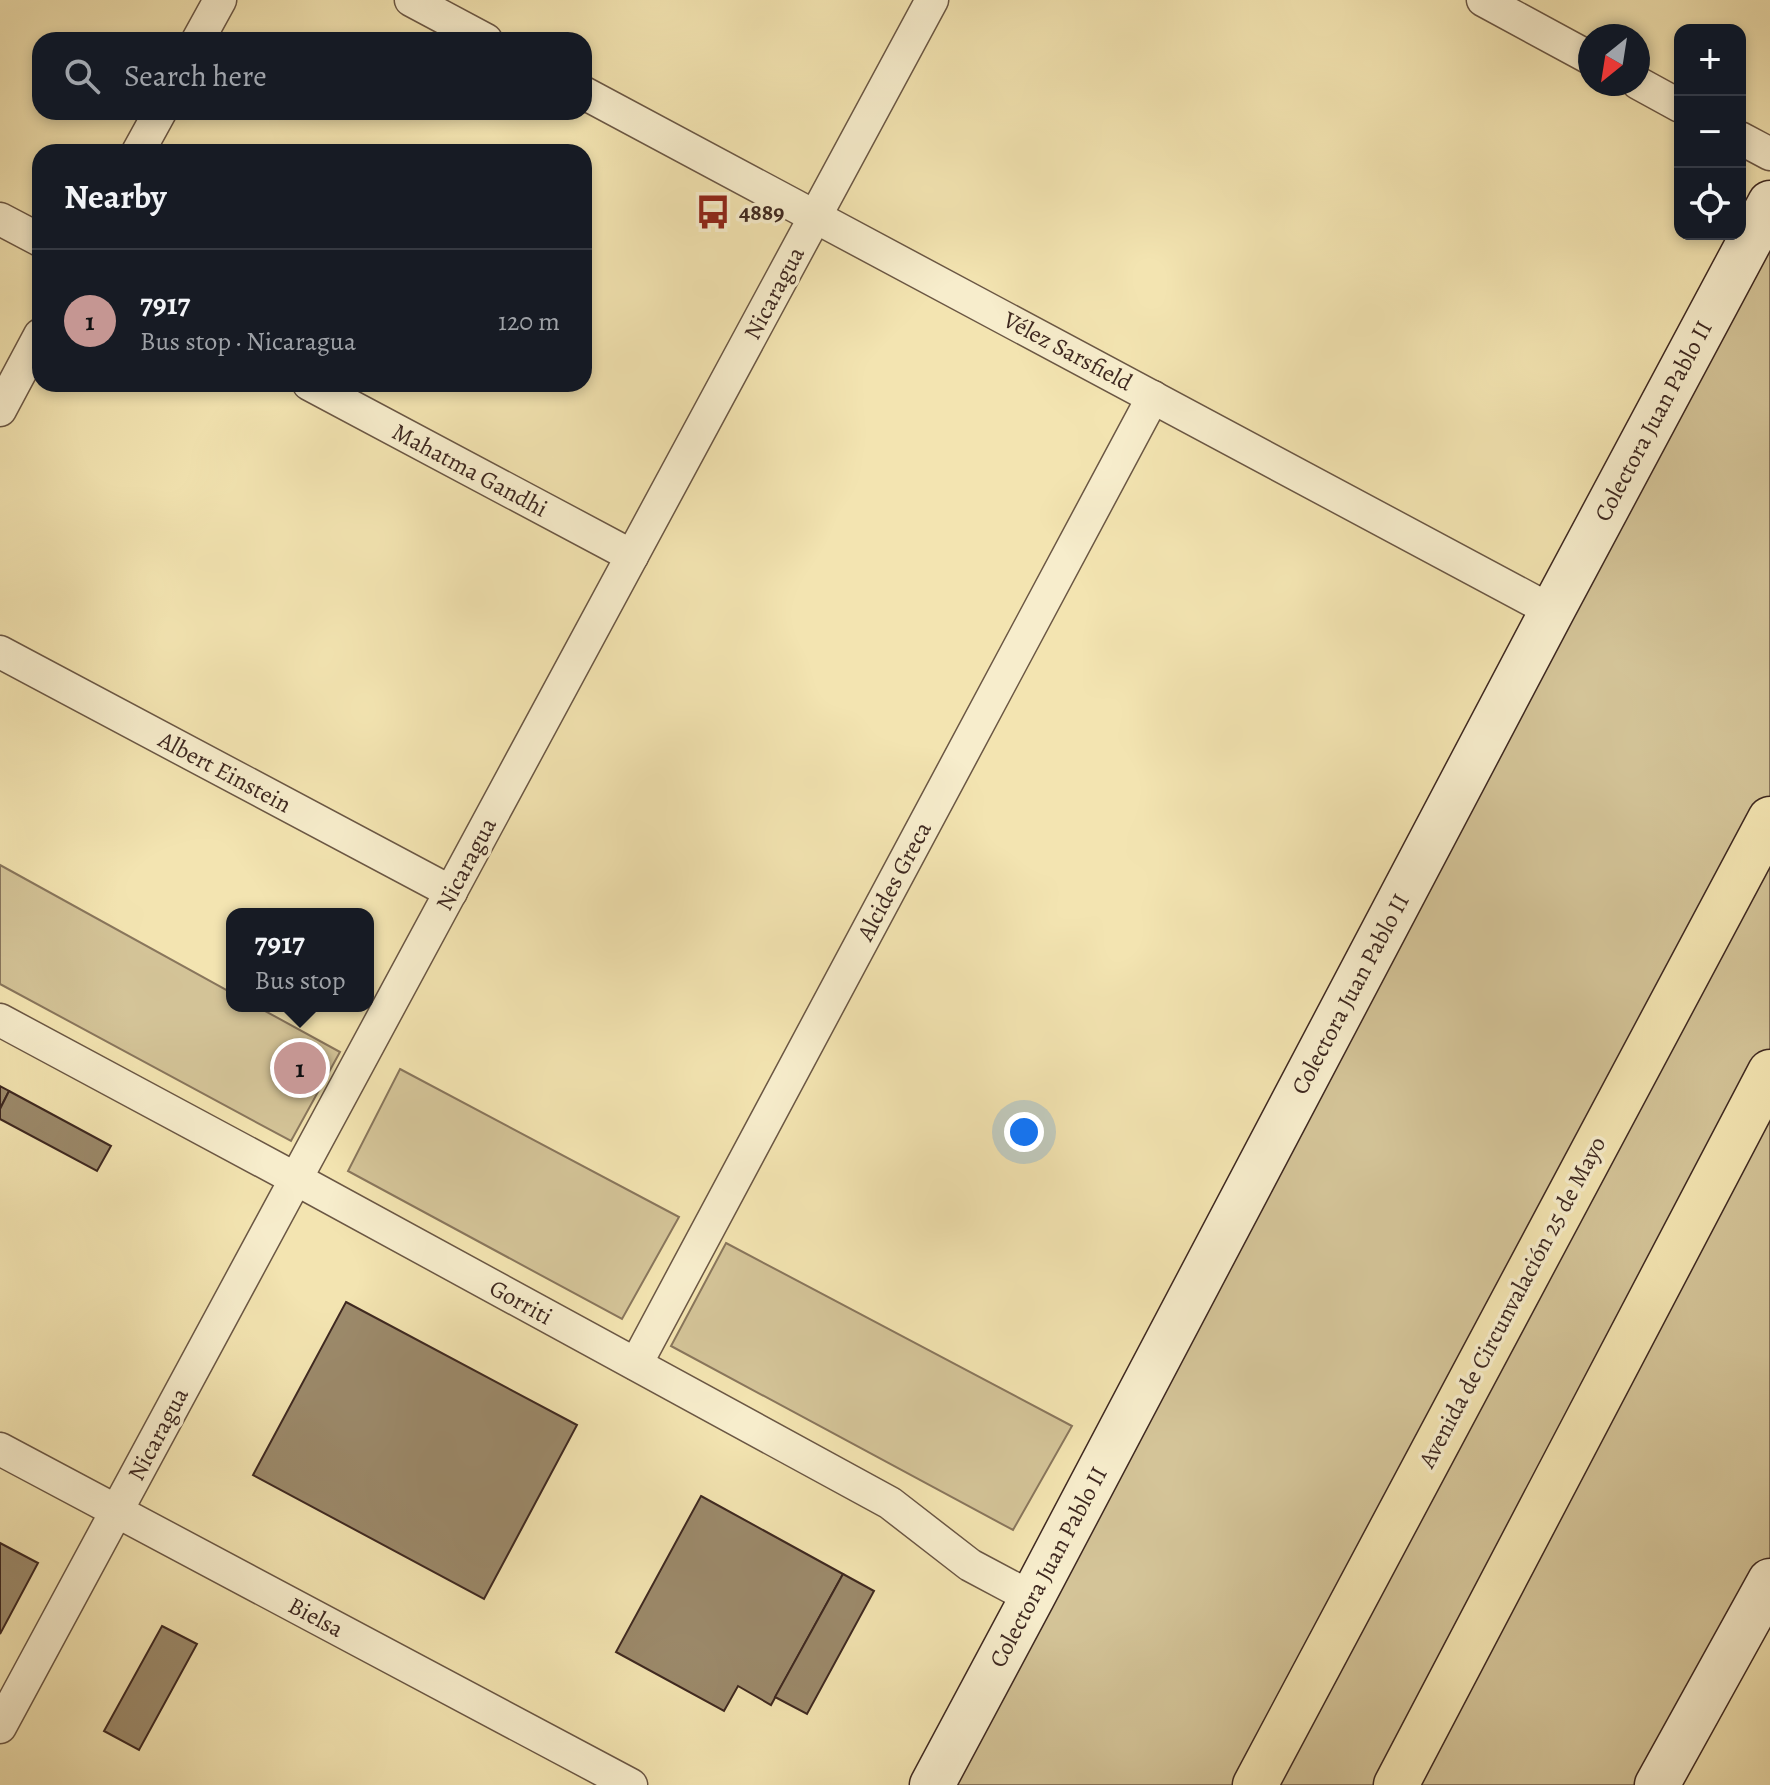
<!DOCTYPE html>
<meta charset="utf-8">
<style>
body{margin:0;font-family:Alegreya,serif;background:#242831;color:#f1f3f6}
.controls{position:absolute;right:24px;top:24px;display:grid;overflow:hidden;border-radius:16px;box-shadow:0 4px 12px #0003}
.controls button{width:72px;height:72px;display:grid;place-items:center;padding:0;border:0;border-bottom:2px solid #363941;background:#171b24;color:#f1f3f6;font:40px sans-serif}
.compass{position:absolute;left:1578px;top:24px;width:72px;height:72px;border-radius:50%;background:#171b24;box-shadow:0 4px 12px #0003;rotate:210deg}
.you{position:absolute;left:1024px;top:1132px;width:28px;height:28px;margin:-20px;border:6px solid #fff;border-radius:50%;background:#1a73e8;box-shadow:0 0 0 12px #1a73e833}
.badge{display:grid;place-items:center;width:52px;height:52px;border-radius:50%;background:#c59692;color:#111;font-size:26px;font-weight:700}
.pin{position:absolute;translate:-50% -50%;border:4px solid #fff;box-shadow:0 2px 8px #0006}
.popup{position:absolute;left:226px;top:908px;width:148px;height:104px;box-sizing:border-box;display:grid;place-content:center;border-radius:16px;background:#171b24;filter:drop-shadow(0 2px 6px #0005);font-size:26px;white-space:nowrap;color:#9ea1a6}
.popup b{font-size:30px;color:#f1f3f6}
.popup::after{content:'';position:absolute;left:50%;top:100%;margin-left:-16px;border:16px solid transparent;border-top-color:#171b24}
.list{margin:0;padding:0;list-style:none}
h2{display:flex;justify-content:space-between;align-items:center;height:104px;margin:0;padding:0 32px;font-size:34px}
h2 small{font-size:26px;font-weight:400;color:#9ea1a6}
.list li{display:grid;grid-template-columns:52px 1fr auto;gap:24px;align-items:center;box-sizing:border-box;height:144px;padding:0 32px;border-top:2px solid #363941}
.list b{display:block;font-size:30px;white-space:nowrap}
.list p{margin:0;font-size:26px;white-space:nowrap;color:#9ea1a6}
.list em{font-size:26px;font-style:normal;color:#9ea1a6}
.icon{flex:none;width:44px;height:44px;fill:none;stroke:currentColor;stroke-width:2;stroke-linecap:round;stroke-linejoin:round}
.map{position:relative;flex:none;width:1770px;height:1785px;overflow:hidden}
.search{position:absolute;background:#171b24;box-shadow:0 4px 12px #0003;left:32px;top:32px;width:560px;height:88px;display:flex;align-items:center;gap:20px;box-sizing:border-box;padding:0 28px;border-radius:24px;color:#9ea1a6;font-size:30px}
.panel{position:absolute;background:#171b24;box-shadow:0 4px 12px #0003;left:32px;top:144px;width:560px;height:248px;border-radius:24px}
.map>svg:first-child{display:block}
.green{fill:#d4c498;stroke:#89765c;stroke-width:2}
.building{fill:#9c8a6b;stroke:#3e2820;stroke-width:2}
.lines{fill:none;stroke-linecap:round;stroke-linejoin:round}
.street-casing{stroke:#6b5744;stroke-width:35}
.secondary-casing{stroke:#3e2820;stroke-width:47}
.highway-casing{stroke:#3e2820;stroke-width:47}
.street{stroke:#f7edcc;stroke-width:32}
.secondary{stroke:#f7edcc;stroke-width:44}
.highway{stroke:#f3e4b1;stroke-width:44}
.labels{text-anchor:middle;stroke-width:7;stroke-linejoin:round;paint-order:stroke}
.poi-label{font-size:24px;font-weight:bold;fill:#3e2820;stroke:#f7edcc;text-anchor:start}
.street-label{font-size:24px;fill:#3e2820;stroke:#f7edcc}
</style>
<div class="map">
<svg width="1770" height="1785" viewBox="0 0 1770 1785">
<rect width="100%" height="100%" fill="#f3e4b1"/>
<filter id="stains"><feTurbulence type="fractalNoise" baseFrequency=".0025" numOctaves="4"/><feColorMatrix values="0 0 0 0 .2 0 0 0 0 .09 0 0 0 0 .02 0 0 0 .5 -.17"/></filter>
<radialGradient id="worn" r=".72"><stop offset=".6" stop-color="#630" stop-opacity="0"/><stop offset="1" stop-color="#630" stop-opacity=".3"/></radialGradient>
<g class="green">
<path d="M1770 203V1581L1657 1785H932Z"/>
<path d="M0 865 232 993V1006H256L340 1052 291 1141 0 984Z"/>
<path d="M400 1069 679 1217 622 1319 348 1171Z"/>
<path d="M726 1243 1072 1426 1013 1530 671 1346Z"/>
</g>
<g class="building">
<path d="M0 1086 9 1091 0 1109Z"/>
<path d="M9 1091 111 1146 97 1171 0 1119V1109Z"/>
<path d="M346 1302 577 1425 484 1599 253 1475Z"/>
<path d="M701 1496 843 1574 771 1705 738 1686 724 1711 616 1652Z"/>
<path d="M0 1543 38 1563 0 1634Z"/>
<path d="M843 1574 874 1591 807 1714 775 1697Z"/>
<path d="M162 1626 197 1644 139 1750 104 1731Z"/>
</g>
<g class="lines">
<g class="street-casing">
<g id="street">
<path d="M411 0 486 40"/>
<path d="M1483 0 1590 58"/>
<path d="M198 40 220 0"/>
<path d="M1638 83 1680 106"/>
<path d="M584 93 1552 611"/>
<path d="M1740 138 1770 154"/>
<path d="M138 152 160 112"/>
<path d="M0 219 40 240"/>
<path d="M309 384 632 556"/>
<path d="M0 410 40 335"/>
<path d="M0 652 451 892"/>
<path d="M0 1020 296 1179 890 1503 970 1565 1032 1598"/>
<path d="M636 1364 1153 397"/>
<path d="M0 1449 631 1785"/>
<path d="M0 1727 932 0"/>
</g>
</g>
<g class="secondary-casing">
<g id="secondary">
<path d="M932 1785 1032 1598 1552 611 1770 203"/>
<path d="M1657 1785 1770 1581"/>
</g>
</g>
<g class="highway-casing">
<g id="highway">
<path d="M1255 1785 1770 819"/>
<path d="M1396 1785 1770 1072"/>
</g>
</g>
<use href="#street" class="street"/>
<use href="#secondary" class="secondary"/>
<use href="#highway" class="highway"/>
</g>
<defs>
<g id="bus-bare" transform="scale(2.76)"><path d="M-5-6H5V4H4V6H2V4H-2V6H-4V4H-5ZM-3.5-4V0h7V-4ZM-3.5 1.2v1.5H-2V1.2ZM2 1.2v1.5H3.5V1.2Z" fill="#8f2418" stroke="#f7edcc" stroke-width="2.5" paint-order="stroke"/></g>
</defs>
<g fill-rule="evenodd">
<use href="#bus-bare" x="713" y="212"/>
</g>
<g class="labels">
<g class="poi-label">
<text x="739" y="220">4889</text>
</g>
<g class="street-label">
<text transform="translate(774 293) rotate(-62)" y="8">Nicaragua</text>
<text transform="translate(1068 351) rotate(28)" y="8">Vélez Sarsfield</text>
<text transform="translate(1653 421) rotate(-62)" y="8">Colectora Juan Pablo II</text>
<text transform="translate(470 470) rotate(28)" y="8">Mahatma Gandhi</text>
<text transform="translate(225 772) rotate(28)" y="8">Albert Einstein</text>
<text transform="translate(466 864) rotate(-62)" y="8">Nicaragua</text>
<text transform="translate(894 881) rotate(-62)" y="8">Alcides Greca</text>
<text transform="translate(1350 994) rotate(-62)" y="8">Colectora Juan Pablo II</text>
<text transform="translate(521 1302) rotate(29)" y="8">Gorriti</text>
<text transform="translate(1512 1302) rotate(-62)" y="8">Avenida de Circunvalación 25 de Mayo</text>
<text transform="translate(158 1434) rotate(-62)" y="8">Nicaragua</text>
<text transform="translate(1048 1567) rotate(-62)" y="8">Colectora Juan Pablo II</text>
<text transform="translate(316 1617) rotate(28)" y="8">Bielsa</text>
</g>
</g>
<rect width="100%" height="100%" filter="url(#stains)"/>
<rect width="100%" height="100%" fill="url(#worn)"/>
</svg>
<div class="controls">
<button>+</button>
<button>−</button>
<button><svg class="icon" aria-label="locate" viewBox="0 0 24 24"><circle cx="12" cy="12" r="6"/><path d="M12 2v4M12 18v4M2 12h4M18 12h4"/></svg></button>
</div>
<svg class="compass" viewBox="-18 -18 36 36"><path d="M0-13l5 13h-10z" fill="#e53935"/><path d="M0 13l5-13h-10z" fill="#9ea1a6"/></svg>
<div class="you"></div>
<div class="pin badge" style="left:300px;top:1068px">1</div>
<div class="popup"><b>7917</b>Bus stop</div>
<div class="search"><svg class="icon" aria-label="search" viewBox="0 0 24 24"><circle cx="10" cy="10" r="6"/><path d="M15 15l6 6"/></svg>Search here</div>
<section class="panel">
<h2>Nearby<small></small></h2>
<ul class="list">
<li><span class="badge">1</span><div><b>7917</b><p>Bus stop · Nicaragua</p></div><em>120 m</em></li>
</ul>
</section>
</div>
